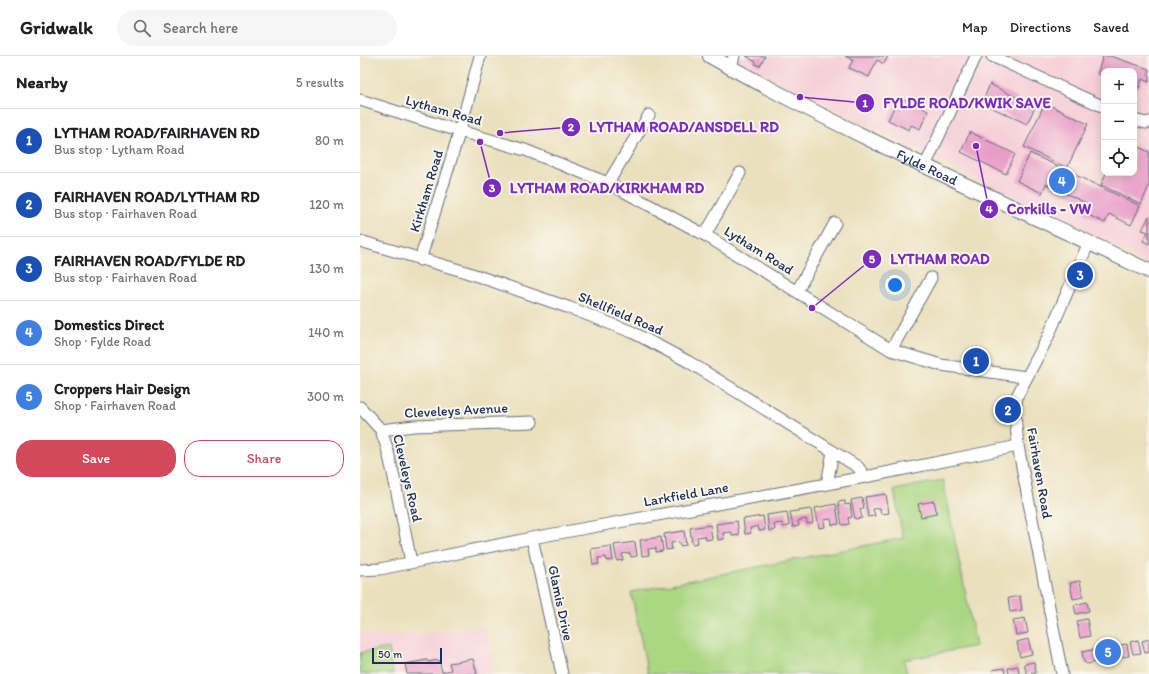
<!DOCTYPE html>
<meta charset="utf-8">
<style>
body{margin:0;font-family:Itim,sans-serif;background:#f6f6f6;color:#202124}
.controls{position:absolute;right:12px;top:12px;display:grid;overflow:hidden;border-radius:8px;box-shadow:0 2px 10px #0003}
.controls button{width:36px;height:36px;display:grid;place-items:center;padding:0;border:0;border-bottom:1px solid #e0e0e0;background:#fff;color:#202124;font:20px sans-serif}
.scale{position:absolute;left:12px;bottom:10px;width:70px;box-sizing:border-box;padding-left:4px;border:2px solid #1b2f5e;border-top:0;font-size:11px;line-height:14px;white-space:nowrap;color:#1b2f5e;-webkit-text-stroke:3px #fbf7ec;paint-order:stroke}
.you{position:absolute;left:535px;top:229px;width:14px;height:14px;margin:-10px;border:3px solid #fff;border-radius:50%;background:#1a73e8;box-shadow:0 0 0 6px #1a73e833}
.badge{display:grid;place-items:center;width:26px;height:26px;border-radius:50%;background:#d1495b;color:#fff;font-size:13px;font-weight:700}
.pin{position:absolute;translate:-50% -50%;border:2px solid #fff;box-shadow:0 1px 4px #0006}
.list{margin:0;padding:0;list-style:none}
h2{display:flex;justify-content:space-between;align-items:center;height:52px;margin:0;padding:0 16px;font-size:17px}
h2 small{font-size:13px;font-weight:400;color:#757577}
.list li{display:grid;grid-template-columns:26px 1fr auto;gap:12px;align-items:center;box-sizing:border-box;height:64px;padding:0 16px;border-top:1px solid #e0e0e0}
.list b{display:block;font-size:15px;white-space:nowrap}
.list p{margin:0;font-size:13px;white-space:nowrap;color:#757577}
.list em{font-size:13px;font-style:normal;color:#757577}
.actions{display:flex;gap:8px;padding:12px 16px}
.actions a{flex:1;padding:9px 0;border:1px solid #d1495b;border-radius:16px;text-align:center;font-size:14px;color:#d1495b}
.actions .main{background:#d1495b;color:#fff}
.icon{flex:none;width:22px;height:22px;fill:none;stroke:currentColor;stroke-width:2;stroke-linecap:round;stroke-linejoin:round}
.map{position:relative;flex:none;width:789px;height:618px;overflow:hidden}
header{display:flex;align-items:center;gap:24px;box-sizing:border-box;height:56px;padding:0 20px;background:#fff;border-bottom:1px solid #e0e0e0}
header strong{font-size:19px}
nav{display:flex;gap:22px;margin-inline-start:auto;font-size:14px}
.search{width:280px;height:36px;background:#f6f6f6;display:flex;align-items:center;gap:10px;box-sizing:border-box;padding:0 14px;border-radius:22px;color:#757577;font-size:15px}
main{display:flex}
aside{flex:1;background:#fff}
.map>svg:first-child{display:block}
.built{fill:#f6cfd8;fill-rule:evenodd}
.green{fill:#abd682;stroke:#638270}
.building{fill:#e99cc8}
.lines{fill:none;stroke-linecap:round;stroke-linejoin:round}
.minor-casing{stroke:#636d7f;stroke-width:13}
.tertiary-casing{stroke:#636d7f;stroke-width:16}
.minor{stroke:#fff;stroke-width:11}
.tertiary{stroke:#fff;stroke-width:14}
.labels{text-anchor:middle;stroke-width:4;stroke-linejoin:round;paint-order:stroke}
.street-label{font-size:14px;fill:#1b2f5e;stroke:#fbf7ec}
.leader{fill:none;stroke:#7b2cbf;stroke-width:1.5}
.callout-dot{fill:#7b2cbf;stroke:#fbf7ec;stroke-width:1.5}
.mark-label{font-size:12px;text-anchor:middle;font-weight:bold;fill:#fff}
.callout-label{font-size:15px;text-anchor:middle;font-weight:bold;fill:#7b2cbf;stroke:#fbf7ec;stroke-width:4;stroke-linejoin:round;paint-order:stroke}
</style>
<header>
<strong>Gridwalk</strong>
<div class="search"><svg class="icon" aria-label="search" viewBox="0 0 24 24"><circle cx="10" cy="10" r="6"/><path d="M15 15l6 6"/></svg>Search here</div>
<nav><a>Map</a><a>Directions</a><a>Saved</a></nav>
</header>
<main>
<aside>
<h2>Nearby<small>5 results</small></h2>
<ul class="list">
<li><span class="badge" style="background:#1a4fb4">1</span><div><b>LYTHAM ROAD/FAIRHAVEN RD</b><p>Bus stop · Lytham Road</p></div><em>80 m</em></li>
<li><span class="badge" style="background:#1a4fb4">2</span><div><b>FAIRHAVEN ROAD/LYTHAM RD</b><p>Bus stop · Fairhaven Road</p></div><em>120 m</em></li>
<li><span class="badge" style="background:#1a4fb4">3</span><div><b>FAIRHAVEN ROAD/FYLDE RD</b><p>Bus stop · Fairhaven Road</p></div><em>130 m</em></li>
<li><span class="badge" style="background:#3f7fe0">4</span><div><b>Domestics Direct</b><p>Shop · Fylde Road</p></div><em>140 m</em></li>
<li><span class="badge" style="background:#3f7fe0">5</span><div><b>Croppers Hair Design</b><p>Shop · Fairhaven Road</p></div><em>300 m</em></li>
</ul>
<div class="actions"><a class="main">Save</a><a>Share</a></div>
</aside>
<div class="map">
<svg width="789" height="618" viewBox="0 0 789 618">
<rect width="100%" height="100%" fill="#fbf7ec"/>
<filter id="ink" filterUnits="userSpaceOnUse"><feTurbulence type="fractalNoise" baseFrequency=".025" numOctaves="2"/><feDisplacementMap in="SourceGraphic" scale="8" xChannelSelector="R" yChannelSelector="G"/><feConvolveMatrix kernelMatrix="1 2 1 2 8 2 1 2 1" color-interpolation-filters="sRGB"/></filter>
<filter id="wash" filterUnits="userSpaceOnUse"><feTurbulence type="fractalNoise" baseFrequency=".012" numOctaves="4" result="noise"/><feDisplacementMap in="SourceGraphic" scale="16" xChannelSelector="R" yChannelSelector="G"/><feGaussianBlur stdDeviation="0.9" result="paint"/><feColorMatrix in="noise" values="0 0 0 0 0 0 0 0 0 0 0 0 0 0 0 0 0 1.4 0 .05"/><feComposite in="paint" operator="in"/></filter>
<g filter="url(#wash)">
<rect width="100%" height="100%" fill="#eae0bd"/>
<g class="built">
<path d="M369 0H789V209L369 1ZM744 15H774V117H744Z"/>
<path d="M126 570 135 618H0V577L21 580 79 576Z"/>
</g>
<g class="green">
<path d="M583 424 616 590 544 604 547 618H288L271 536 543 482 534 434Z"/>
<path d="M29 592 33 618H0V597Z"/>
</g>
<g id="blocks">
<g class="building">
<path d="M386 0H405L400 10 395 8 396 6Z"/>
<path d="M485 0H528L524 8 517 4 509 21 489 12 493 4Z"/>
<path d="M743 0H750L789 13V26L782 23 779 32 774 30V15H744V21L737 18Z"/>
<path d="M630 28 675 51 667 68 622 47Z"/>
<path d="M539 41 568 55 560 73 551 69 549 74 528 64Z"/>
<path d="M685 47 728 68 707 112 664 91Z"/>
<path d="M610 76 655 98 646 118 601 96Z"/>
<path d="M774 89 789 96V130L781 148 741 129 746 117H774Z"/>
<path d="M670 97 780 150 771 169 749 158 745 167 722 156 726 147 686 128 682 137 657 125Z"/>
<path d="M789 160V188L783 185 788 176 782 174Z"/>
<path d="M526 438 529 457 521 458 520 452 513 453 515 460 508 461 505 441Z"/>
<path d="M502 442 504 453H500L502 462 495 463 491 444Z"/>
<path d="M485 445V449L490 448 492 461 488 462 489 468 482 469 478 446Z"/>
<path d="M574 445 577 458 561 461 558 448Z"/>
<path d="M476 448 479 468 472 469 471 463 464 464 465 471 459 472 455 452Z"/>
<path d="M451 453 453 467 447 468 446 463 438 465 439 470 433 471 430 456Z"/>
<path d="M427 456 429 470 423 471 422 467 414 468 415 474 409 475 407 459Z"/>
<path d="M403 460 405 474 399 475 398 470 390 472 391 477 385 478 383 463Z"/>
<path d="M377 465 379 479 372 480V476L363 477 364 483 358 484 356 468Z"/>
<path d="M350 469 352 483 346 484 345 480 337 481 338 487 332 488 330 472Z"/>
<path d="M324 475 326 489 320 490 319 486 311 487 312 493 306 494 304 478Z"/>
<path d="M301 481 303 495 296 496V492L288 493 289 499 282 500 280 484Z"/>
<path d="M275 486 277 500 271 501 270 497 262 498 263 504 257 505 254 489Z"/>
<path d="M251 490 253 504 247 505 246 501 238 502 239 508 233 509 231 493Z"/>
<path d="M720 525 723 541 713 543 710 527Z"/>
<path d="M660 540 662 554 650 556 648 542Z"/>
<path d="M727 546 729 555 716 558 714 549Z"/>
<path d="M665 562 668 577 656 579 653 564Z"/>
<path d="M727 563 730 580 720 582 717 565Z"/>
<path d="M668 583 672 598 660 601 657 586Z"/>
<path d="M789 583V596L785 597 782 585Z"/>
<path d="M778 584 781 597 773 598 770 586Z"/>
<path d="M767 588 769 600 762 601 759 589Z"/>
<path d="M751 590 753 602 727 608 724 606 722 596Z"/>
<path d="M113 603 117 618H47L45 608 67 604 68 606 79 604 82 616 91 614 89 607Z"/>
<path d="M674 606 676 617 667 618 664 608Z"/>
<path d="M658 610 659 618H649L648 612Z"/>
<path d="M644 612 645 618H633L632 614Z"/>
</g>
</g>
</g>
<g filter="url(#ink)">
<use href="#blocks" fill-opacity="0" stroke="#636d7f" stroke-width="1"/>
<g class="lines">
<g class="minor-casing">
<g id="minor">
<path d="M632 0 744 51"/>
<path d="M371 12 374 0"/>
<path d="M0 44 79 69 165 94 248 127 345 179 531 294 581 309 666 321"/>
<path d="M774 64 786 67 789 66"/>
<path d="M565 110 616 0"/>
<path d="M248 127 289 59"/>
<path d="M345 179 380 117"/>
<path d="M0 185 106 216 210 252 272 276 329 306 498 411 505 421"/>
<path d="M60 204 100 74 120 0"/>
<path d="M437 235 475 167"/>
<path d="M531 294 571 222"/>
<path d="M0 351 21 374 27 392 33 417 51 506"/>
<path d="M21 374 54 370 172 366"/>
<path d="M467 428 473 396"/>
<path d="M172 482 202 618"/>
<path d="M0 514 20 513 172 482 505 421 658 390"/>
<path d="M702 618 658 390 655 358 657 340 687 283 729 186"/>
</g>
</g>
<g class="tertiary-casing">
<g id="tertiary">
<path id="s1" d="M350 0C492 80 642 145 789 215"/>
</g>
</g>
<use href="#minor" class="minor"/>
<use href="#tertiary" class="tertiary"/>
</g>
</g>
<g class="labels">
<g class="street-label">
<text transform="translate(84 54) rotate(16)" y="5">Lytham Road</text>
<text dy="5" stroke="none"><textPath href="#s1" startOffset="244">Fylde Road</textPath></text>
<text transform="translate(66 135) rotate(-73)" y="5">Kirkham Road</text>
<text transform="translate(399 194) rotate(32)" y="5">Lytham Road</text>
<text transform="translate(261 257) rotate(23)" y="5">Shellfield Road</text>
<text transform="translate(96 354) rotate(-3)" y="5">Cleveleys Avenue</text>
<text transform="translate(680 417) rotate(80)" y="5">Fairhaven Road</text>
<text transform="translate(48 422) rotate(77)" y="5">Cleveleys Road</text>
<text transform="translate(326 438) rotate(-10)" y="5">Larkfield Lane</text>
<text transform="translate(201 547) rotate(78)" y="5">Glamis Drive</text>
</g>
</g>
<path class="leader" d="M440 41L505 47M140 77L211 71M120 86L132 132M616 90L629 153M452 252L512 203"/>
<g class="callout-dot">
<circle cx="440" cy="41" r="4"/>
<circle cx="140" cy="77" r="4"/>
<circle cx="120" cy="86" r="4"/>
<circle cx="616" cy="90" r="4"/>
<circle cx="452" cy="252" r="4"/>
<circle cx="505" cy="47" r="10"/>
<circle cx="211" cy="71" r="10"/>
<circle cx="132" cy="132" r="10"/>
<circle cx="629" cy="153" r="10"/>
<circle cx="512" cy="203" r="10"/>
</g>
<g class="mark-label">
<text x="505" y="51">1</text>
<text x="211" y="75">2</text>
<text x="132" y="136">3</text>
<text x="629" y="157">4</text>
<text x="512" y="207">5</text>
</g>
<g class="callout-label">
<text x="607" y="52">FYLDE ROAD/KWIK SAVE</text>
<text x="324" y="76">LYTHAM ROAD/ANSDELL RD</text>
<text x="247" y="137">LYTHAM ROAD/KIRKHAM RD</text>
<text x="689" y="158">Corkills - VW</text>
<text x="580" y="208">LYTHAM ROAD</text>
</g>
</svg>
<div class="controls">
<button>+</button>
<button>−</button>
<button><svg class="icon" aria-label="locate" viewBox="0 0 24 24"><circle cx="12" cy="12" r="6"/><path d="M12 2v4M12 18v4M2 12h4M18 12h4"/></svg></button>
</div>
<div class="scale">50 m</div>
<div class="you"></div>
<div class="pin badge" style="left:616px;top:305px;background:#1a4fb4">1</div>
<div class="pin badge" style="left:648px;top:354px;background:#1a4fb4">2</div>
<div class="pin badge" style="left:720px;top:219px;background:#1a4fb4">3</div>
<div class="pin badge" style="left:702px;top:125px;background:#3f7fe0">4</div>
<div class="pin badge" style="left:748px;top:596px;background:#3f7fe0">5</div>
</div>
</main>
